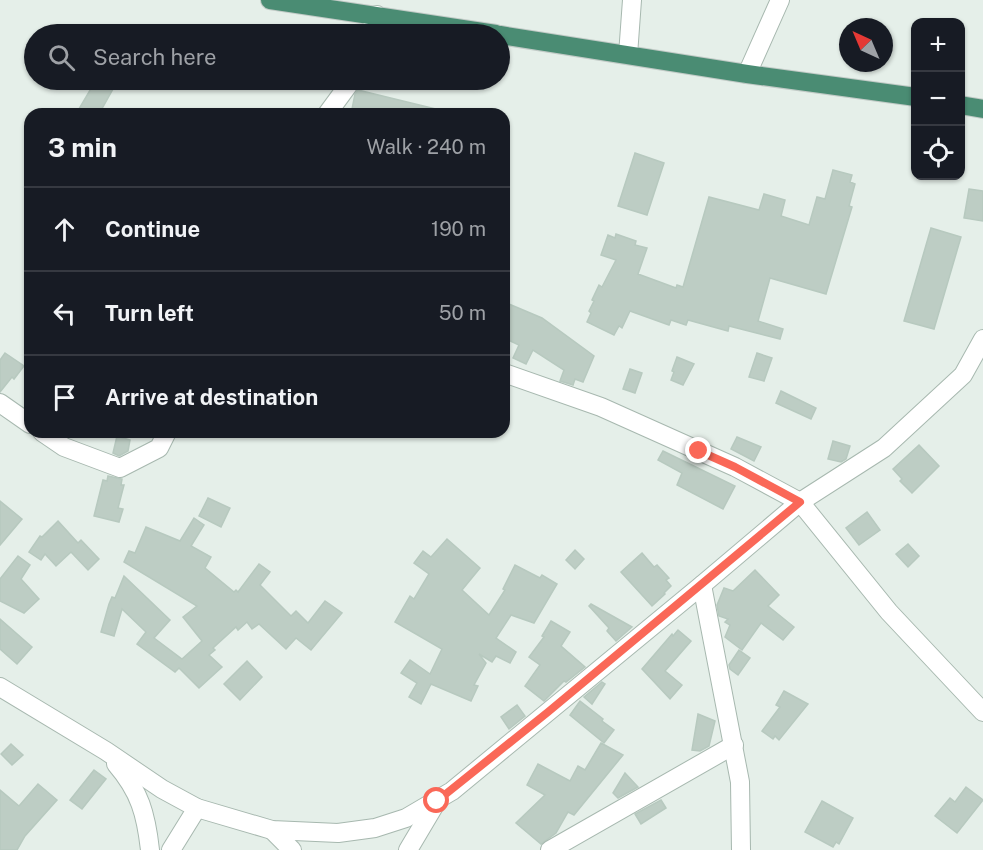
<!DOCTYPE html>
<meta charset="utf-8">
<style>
body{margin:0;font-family:"Public Sans",sans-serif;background:#242831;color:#f1f3f6}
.controls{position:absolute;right:18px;top:18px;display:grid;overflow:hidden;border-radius:12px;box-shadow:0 2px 4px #0004}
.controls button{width:54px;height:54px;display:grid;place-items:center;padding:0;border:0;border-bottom:2px solid #363941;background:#171b24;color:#f1f3f6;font:30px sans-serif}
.compass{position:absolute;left:839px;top:18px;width:54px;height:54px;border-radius:50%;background:#171b24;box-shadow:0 2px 4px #0004;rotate:316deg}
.stop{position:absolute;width:18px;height:18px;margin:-14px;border:4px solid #fa6858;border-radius:50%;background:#fff}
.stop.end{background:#fa6858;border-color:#fff;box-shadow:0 2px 6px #0008}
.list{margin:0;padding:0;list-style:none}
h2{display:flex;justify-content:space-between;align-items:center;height:78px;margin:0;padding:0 24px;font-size:26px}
h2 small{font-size:20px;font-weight:400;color:#9ea1a6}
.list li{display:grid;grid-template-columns:39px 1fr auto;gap:18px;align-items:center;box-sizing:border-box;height:84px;padding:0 24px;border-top:2px solid #363941}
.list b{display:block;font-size:22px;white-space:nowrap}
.list em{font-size:20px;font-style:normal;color:#9ea1a6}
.icon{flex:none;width:33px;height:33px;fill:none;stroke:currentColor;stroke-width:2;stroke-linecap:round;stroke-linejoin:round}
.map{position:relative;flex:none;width:983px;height:850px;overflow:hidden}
.search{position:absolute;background:#171b24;box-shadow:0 2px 4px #0004;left:24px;top:24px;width:486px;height:66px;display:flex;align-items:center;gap:15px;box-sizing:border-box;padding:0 21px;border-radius:33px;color:#9ea1a6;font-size:22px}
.panel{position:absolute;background:#171b24;box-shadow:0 2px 4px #0004;left:24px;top:108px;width:486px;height:330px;border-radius:18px}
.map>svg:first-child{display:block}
.building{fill:#bdcdc4;stroke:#b7c9bf;stroke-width:1.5}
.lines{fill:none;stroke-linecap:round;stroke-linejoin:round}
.minor-casing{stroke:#a7b8af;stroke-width:20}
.trunk-casing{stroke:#c1cac6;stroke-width:20}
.minor{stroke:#fff;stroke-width:18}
.trunk{stroke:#4a8c73;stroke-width:18}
.route{stroke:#fa6858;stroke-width:8}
</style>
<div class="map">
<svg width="983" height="850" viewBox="0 0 983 850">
<rect width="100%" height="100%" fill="#e5efe9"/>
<g class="building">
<path d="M96 80H118L99 114H76Z"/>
<path d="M358 90 436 109 435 114H351L355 94Z"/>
<path d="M635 153 664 163 647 215 618 206Z"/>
<path d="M833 170 852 175 850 182 855 184 849 206 852 207 826 294 770 278 758 321 783 329 780 339 729 326 728 331 688 320 686 325 671 320 669 325 630 311 622 328 619 326 614 335 587 322 591 313 589 311 594 301 592 300 599 285 602 287 616 260 601 255 608 235 615 238 616 234 636 241 635 245 647 248 638 274 676 288 677 285 683 287 709 197 759 210 764 194 785 200 781 216 809 225 817 197 825 199Z"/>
<path d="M969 189 983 191V221L964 218Z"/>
<path d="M931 228 961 237 934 329 904 321Z"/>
<path d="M504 302 542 318 594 356 583 382 575 379 573 385 560 381 564 370 533 350 526 364 513 358 519 345 504 338Z"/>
<path d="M5 353 24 366 14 379 12 377 0 392V360Z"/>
<path d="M757 353 772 358 764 381 749 377Z"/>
<path d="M677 357 694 364 683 385 671 380 674 372 672 371Z"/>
<path d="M630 369 642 373 635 393 623 389Z"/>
<path d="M781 391 816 408 811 419 776 403Z"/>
<path d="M117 436 130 440 128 451 119 456 113 453Z"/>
<path d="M737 437 761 447 754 461 731 449Z"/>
<path d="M833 441 850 446 846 459 841 462 828 459Z"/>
<path d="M919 445 939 466 912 493 900 481 902 479 893 469Z"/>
<path d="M663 451 735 486 723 509 677 485 682 473 658 460Z"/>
<path d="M108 476 122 479 121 485H124L118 508 123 509 119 522 94 516 103 480 107 481Z"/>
<path d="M208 498 230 508 221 527 199 516Z"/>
<path d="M0 501 22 519 0 545Z"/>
<path d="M867 512 880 530 859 545 846 528Z"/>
<path d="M194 518 204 525 191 546 211 557 205 568 234 592 236 590 238 592 259 564 270 572 260 585 291 616 296 611 308 623 325 601 342 613 311 650 296 638 286 649 259 624 252 629 247 622 238 630 236 627 213 648 215 650 209 655 222 667 199 688 179 668 175 672 137 644 146 632 122 609 114 636 101 632 109 604 112 597 115 598 124 576 170 620 154 638 182 659 202 641 183 617 197 606 124 562 129 551 135 553 146 527 180 541Z"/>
<path d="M58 521 78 543 81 540 99 559 88 570 71 552 56 566 45 554 41 560 29 552 40 536 42 537Z"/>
<path d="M447 539 480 568 462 590 489 615 505 590 503 589 515 565 540 578 542 575 557 584 534 623 511 615 496 638 516 652 510 663 496 656 492 662 479 654 486 663 474 685 478 686 471 701 431 684 421 704 409 697 417 683 401 673 410 660 430 674 442 649 395 622 410 596 414 599 429 574 414 563 423 551 431 557Z"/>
<path d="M908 544 919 556 908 567 896 554Z"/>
<path d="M575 550 584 559 575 569 566 560Z"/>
<path d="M642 553 654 567 657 565 669 578 666 580 671 586 664 593 665 594 652 606 621 572Z"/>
<path d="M18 556 30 565 21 579 39 599 24 613 0 601V579Z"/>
<path d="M755 570 779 595 768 606 794 627 783 640 761 623 742 650 725 637 730 625 725 622 728 619 719 616 717 605 724 588 733 591Z"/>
<path d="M591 604 632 627 616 641 607 631 609 628 589 606Z"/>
<path d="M0 619 32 647 17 664 0 649Z"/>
<path d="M551 621 570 632 561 646 585 667 566 682 564 681 544 701 525 686 540 665 529 657 544 637 542 636Z"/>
<path d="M678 630 691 641 665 671 682 685 670 699 642 669 672 634 673 636Z"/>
<path d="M739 650 750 658 738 675 730 669 729 665Z"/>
<path d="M247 661 262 677 240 700 224 684Z"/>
<path d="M602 682 605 684 592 704 584 697Z"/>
<path d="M784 691 808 704 779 740 775 736 773 739 762 731 780 707 776 705Z"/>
<path d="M580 701 603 719 602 721 614 730 604 743 570 715Z"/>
<path d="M517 705 525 716 509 729 501 717Z"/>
<path d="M698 714 715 721 709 746 700 751 692 750Z"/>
<path d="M601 743 623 755 574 815 568 812 556 833 541 844 516 823 545 795 527 785 538 764 570 781 578 766 585 770Z"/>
<path d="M11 744 23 755 12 765 1 754Z"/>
<path d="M94 770 106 779 82 809 70 800Z"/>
<path d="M625 773 638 787 618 798 613 793Z"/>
<path d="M38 784 57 800 25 836 17 850H0V790L19 806Z"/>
<path d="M966 787 983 800 957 833 935 816 950 798 955 802Z"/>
<path d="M661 800 666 808 641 824 635 814Z"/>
<path d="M822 801 853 818 839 844 836 842 833 847 805 832Z"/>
</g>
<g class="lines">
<g class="minor-casing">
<g id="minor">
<path d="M369 34 377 15"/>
<path d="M628 55 632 0"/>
<path d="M747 74 780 0"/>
<path d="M327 114 352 80"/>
<path d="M504 373 601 407 735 467 800 502 889 612 983 712"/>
<path d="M0 403 30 424"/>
<path d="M42 432 64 447 120 468 159 448 167 432"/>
<path d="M702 585 740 782 741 850"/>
<path d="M0 687 106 751 162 789 197 808 272 830 338 833 375 828 406 818 452 791 702 585 800 502 884 448 963 375 983 339"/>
<path d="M116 764C140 792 146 814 150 850"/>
<path d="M272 830 292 850"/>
<path d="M171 850 197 808"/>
<path d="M408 850 436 803"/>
<path d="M550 850 734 745"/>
</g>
</g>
<g class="trunk-casing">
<g id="trunk">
<path d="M270 0 496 34"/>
<path d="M500 35 747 74 916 97"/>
<path d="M960 105 983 109"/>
</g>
</g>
<use href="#minor" class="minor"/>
<use href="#trunk" class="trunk"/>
</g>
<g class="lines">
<path class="route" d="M437 801 548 712 800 502 735 467 699 451"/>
</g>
</svg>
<div class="controls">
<button>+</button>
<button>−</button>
<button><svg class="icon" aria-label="locate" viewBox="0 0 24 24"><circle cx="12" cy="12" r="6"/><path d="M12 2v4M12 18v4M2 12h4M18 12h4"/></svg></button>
</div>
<svg class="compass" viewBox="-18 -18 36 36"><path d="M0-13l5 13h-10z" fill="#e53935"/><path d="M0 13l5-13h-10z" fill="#9ea1a6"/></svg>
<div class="stop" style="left:437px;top:801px"></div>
<div class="stop end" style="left:699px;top:451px"></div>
<div class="search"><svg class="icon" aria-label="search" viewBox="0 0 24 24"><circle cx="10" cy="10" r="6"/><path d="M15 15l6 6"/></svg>Search here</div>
<section class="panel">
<h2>3 min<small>Walk · 240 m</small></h2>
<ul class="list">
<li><svg class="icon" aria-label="ahead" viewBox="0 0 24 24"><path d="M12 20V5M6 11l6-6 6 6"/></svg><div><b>Continue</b></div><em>190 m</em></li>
<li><svg class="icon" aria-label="left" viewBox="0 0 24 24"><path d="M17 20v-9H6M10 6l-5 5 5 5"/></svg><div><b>Turn left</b></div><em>50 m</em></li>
<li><svg class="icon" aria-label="arrive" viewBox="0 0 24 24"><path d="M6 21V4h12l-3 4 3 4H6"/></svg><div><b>Arrive at destination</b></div></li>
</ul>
</section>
</div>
